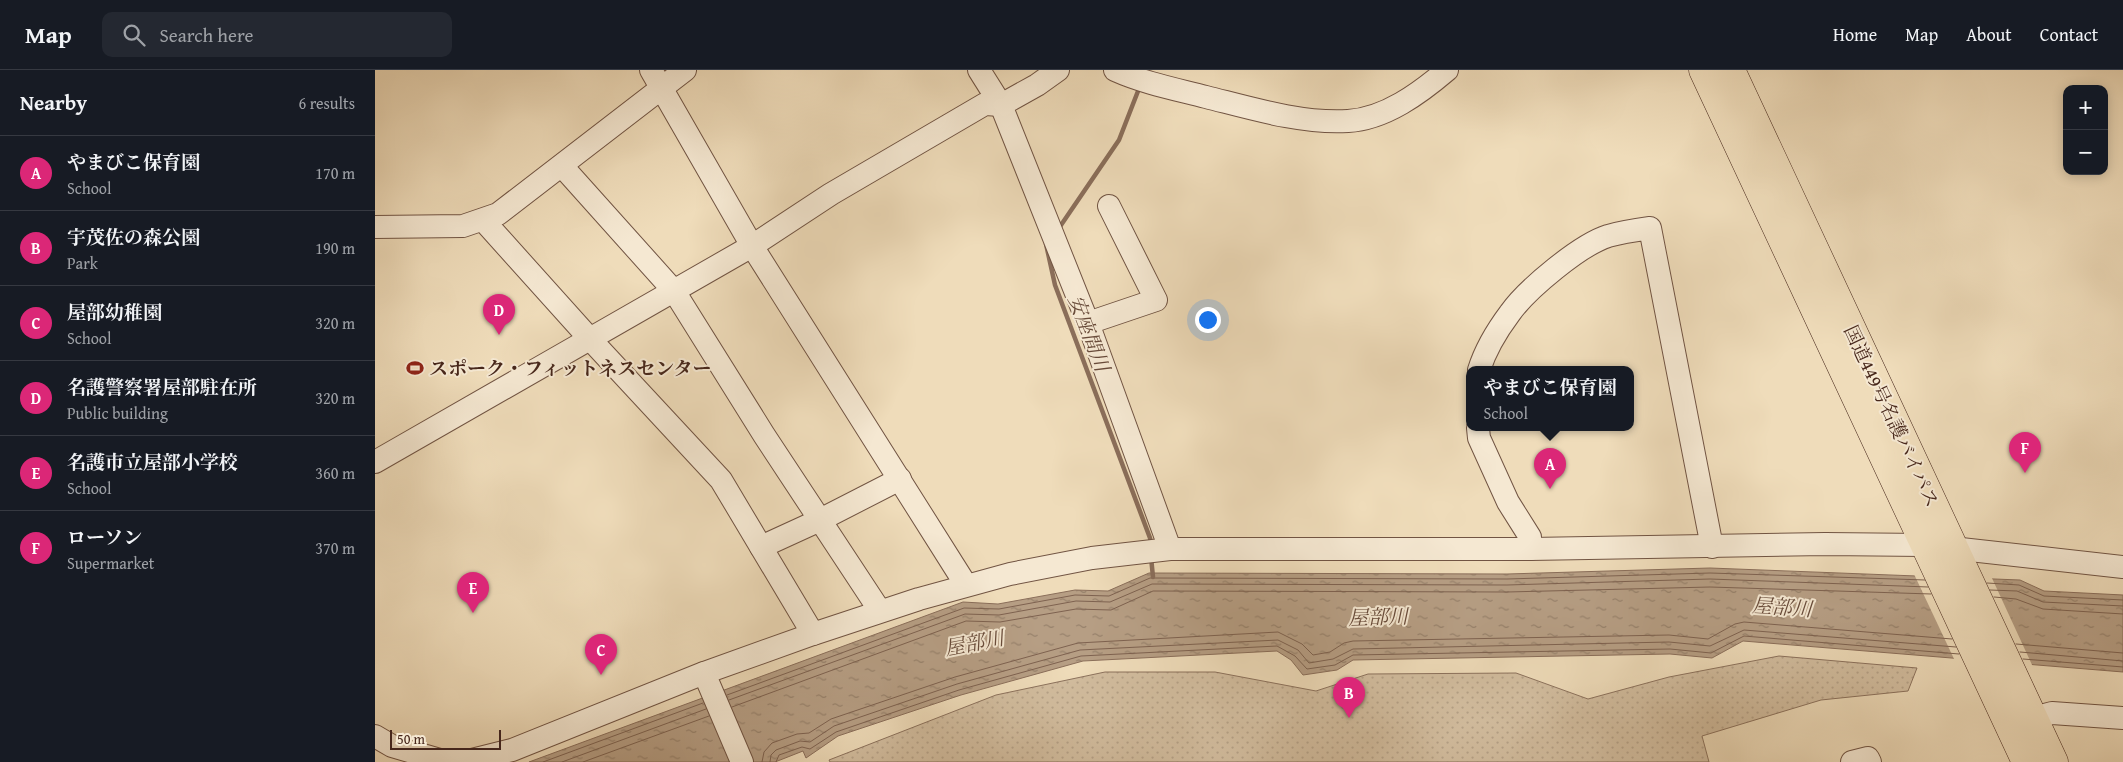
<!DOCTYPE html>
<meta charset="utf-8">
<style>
body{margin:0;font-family:"Gentium Book Plus","Noto Serif JP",serif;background:#242831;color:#f1f3f6}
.controls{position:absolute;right:15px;top:15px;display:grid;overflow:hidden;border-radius:10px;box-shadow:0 2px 12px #0003}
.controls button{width:45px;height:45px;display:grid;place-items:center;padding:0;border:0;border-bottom:1px solid #363941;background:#171b24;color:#f1f3f6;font:25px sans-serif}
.scale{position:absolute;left:15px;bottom:12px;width:111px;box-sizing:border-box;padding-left:5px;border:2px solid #47271b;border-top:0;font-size:14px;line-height:18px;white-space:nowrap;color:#47271b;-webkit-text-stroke:4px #f5e8d2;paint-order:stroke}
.you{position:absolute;left:832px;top:249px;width:18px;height:18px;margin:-12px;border:4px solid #fff;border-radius:50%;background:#1a73e8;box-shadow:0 0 0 8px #1a73e833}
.badge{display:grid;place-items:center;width:32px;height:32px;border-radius:50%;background:#db2777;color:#fff;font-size:16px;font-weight:700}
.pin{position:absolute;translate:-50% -41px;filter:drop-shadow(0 1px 2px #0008)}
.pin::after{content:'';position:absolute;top:26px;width:18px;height:15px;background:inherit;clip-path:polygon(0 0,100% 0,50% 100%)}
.popup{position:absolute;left:1091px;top:296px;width:168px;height:65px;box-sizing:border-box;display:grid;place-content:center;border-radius:10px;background:#171b24;filter:drop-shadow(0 1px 4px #0005);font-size:16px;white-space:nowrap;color:#9ea1a6}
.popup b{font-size:19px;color:#f1f3f6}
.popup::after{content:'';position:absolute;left:50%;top:100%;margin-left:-10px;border:10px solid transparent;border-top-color:#171b24}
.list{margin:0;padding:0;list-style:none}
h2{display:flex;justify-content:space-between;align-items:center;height:65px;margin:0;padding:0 20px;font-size:21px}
h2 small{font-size:16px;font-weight:400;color:#9ea1a6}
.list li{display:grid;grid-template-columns:32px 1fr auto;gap:15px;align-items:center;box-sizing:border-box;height:75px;padding:0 20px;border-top:1px solid #363941}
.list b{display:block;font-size:19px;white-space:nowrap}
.list p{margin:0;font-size:16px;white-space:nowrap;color:#9ea1a6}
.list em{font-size:16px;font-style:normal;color:#9ea1a6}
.icon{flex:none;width:28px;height:28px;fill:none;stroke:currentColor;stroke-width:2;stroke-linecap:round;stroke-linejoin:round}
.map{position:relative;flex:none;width:1748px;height:692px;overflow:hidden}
header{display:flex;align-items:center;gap:30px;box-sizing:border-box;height:70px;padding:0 25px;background:#171b24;border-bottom:1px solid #363941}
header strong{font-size:24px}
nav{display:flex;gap:28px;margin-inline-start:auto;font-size:18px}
.search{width:350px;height:45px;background:#242831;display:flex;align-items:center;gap:12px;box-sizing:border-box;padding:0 18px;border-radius:10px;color:#9ea1a6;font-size:19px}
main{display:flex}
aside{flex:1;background:#171b24}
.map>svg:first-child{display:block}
.park{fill:url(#park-dots);stroke:#8c725d}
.water{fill:url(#water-ripples);stroke:#8a6e5a}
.pier{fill:#efdcba}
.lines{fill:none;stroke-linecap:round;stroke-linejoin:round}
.shore{stroke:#7e6250;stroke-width:1}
.stream{stroke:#8a6e5a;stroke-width:4.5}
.minor-casing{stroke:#715443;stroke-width:24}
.highway-casing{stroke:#47271b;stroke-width:29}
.minor{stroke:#f5e8d2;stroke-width:22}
.highway{stroke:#efdcba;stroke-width:28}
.labels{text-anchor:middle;stroke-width:4;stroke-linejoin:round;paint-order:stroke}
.poi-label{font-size:19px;font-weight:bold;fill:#47271b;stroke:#f5e8d2;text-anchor:start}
.street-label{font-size:19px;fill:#47271b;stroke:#f5e8d2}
.water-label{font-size:20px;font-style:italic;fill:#684b3a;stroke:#f5e8d2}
</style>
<header>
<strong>Map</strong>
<div class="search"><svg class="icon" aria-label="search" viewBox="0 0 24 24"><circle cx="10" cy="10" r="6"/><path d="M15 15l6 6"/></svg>Search here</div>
<nav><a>Home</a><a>Map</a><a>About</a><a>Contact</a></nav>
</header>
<main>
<aside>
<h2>Nearby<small>6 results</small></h2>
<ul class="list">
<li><span class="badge">A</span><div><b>やまびこ保育園</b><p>School</p></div><em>170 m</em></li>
<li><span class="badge">B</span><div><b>宇茂佐の森公園</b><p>Park</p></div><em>190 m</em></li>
<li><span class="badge">C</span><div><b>屋部幼稚園</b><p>School</p></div><em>320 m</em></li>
<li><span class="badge">D</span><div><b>名護警察署屋部駐在所</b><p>Public building</p></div><em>320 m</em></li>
<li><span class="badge">E</span><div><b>名護市立屋部小学校</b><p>School</p></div><em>360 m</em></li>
<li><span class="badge">F</span><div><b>ローソン</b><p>Supermarket</p></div><em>370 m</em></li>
</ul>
</aside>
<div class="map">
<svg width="1748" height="692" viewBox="0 0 1748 692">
<defs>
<pattern id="park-dots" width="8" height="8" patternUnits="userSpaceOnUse" patternTransform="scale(1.25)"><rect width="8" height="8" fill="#d2bd9f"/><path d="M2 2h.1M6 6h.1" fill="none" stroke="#b6a288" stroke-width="1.8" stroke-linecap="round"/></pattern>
<pattern id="water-ripples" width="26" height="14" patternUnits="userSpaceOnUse" patternTransform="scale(1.25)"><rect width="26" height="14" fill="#b69e84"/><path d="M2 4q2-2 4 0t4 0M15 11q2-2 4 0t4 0" fill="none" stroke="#96816b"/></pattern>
</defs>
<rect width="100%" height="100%" fill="#efdcba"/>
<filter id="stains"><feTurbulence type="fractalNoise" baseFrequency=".004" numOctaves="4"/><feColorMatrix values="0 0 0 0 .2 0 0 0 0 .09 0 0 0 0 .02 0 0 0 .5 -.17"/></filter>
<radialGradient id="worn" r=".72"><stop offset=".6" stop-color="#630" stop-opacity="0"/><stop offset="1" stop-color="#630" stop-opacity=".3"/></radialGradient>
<path class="park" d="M1404 586 1542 598 1533 621 1446 630 1327 666 1334 692H455L454 690 621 625 730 602H840L941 621 993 604 1141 603 1213 629 1294 607Z"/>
<path class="water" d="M1335 498 1645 510 1669 521 1748 525V602L1368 571 1337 588 1295 584 978 590 962 600 928 605 916 590 902 581 708 591 586 625 463 666 431 688 428 681 400 692H154L588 532 623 534 700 520 733 521 774 503 1132 504Z"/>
<path class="pier" d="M1538 502 1616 506 1658 597 1580 591Z"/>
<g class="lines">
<g class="shore">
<path d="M1612 513 1644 515 1669 526 1748 530"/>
<path d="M1615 520 1642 521 1668 532 1748 536"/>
<path d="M1619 527 1641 529 1668 539 1748 544"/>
<path d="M1641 574 1748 583"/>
<path d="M1645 582 1748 591"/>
<path d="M1648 589 1748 597"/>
<path d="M352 625 589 538 624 539 700 525 734 526 775 508 1132 509 1335 503 1550 510"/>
<path d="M354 630 590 544 624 545 701 531 735 532 777 514 1132 515 1335 509 1553 517"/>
<path d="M357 637 591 551 625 552 701 539 736 540 778 521 1132 522 1335 517 1556 524"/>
<path d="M168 692 328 633"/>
<path d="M187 692 331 639"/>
<path d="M208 692 334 646"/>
<path d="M387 692 389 682 397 673 422 664 434 663 456 649 580 607 703 573 903 562 927 574 938 585 955 582 969 573 978 571 1294 565 1333 569 1360 554 1369 552 1577 569"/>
<path d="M395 692 396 685 401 680 425 671 435 672 459 656 582 614 705 580 903 570 923 580 934 593 958 589 978 579 1294 572 1335 576 1369 560 1581 577"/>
<path d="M401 692 404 685 427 677 435 679 461 662 584 620 706 586 902 576 920 586 932 599 960 595 978 585 1295 579 1336 583 1369 566 1584 584"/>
</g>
<g class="stream">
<path d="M684 158 744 70 765 16"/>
<path d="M671 174 680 215 775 468 776 475"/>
<path d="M776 487 778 507"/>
</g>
<g class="minor-casing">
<g id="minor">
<path d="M276 0 377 176 591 515"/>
<path d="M604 0 626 35 713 253 795 479"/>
<path d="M740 0C769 13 800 19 831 27 875 38 927 54 973 51 1010 49 1045 23 1072 0"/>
<path d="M187 96 299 221 389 365 505 541"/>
<path d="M108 150 215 269 346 410 438 564"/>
<path d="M0 157 88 156 123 144 310 0"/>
<path d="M713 253 781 230 734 136"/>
<path d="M1104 300C1110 281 1123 259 1135 243 1152 219 1205 175 1233 166 1247 162 1261 160 1275 158L1337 477"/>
<path d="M1103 358 1104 368 1133 432 1155 467V479"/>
<path d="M0 392 377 176 456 124 610 34 626 35 662 15 683 0"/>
<path d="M386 477 445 450 525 409"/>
<path d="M329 603 367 692"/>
<path d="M1658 648 1677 643 1748 648"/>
<path d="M0 666 17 676 65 690 93 691 137 680 329 603 438 564 544 529 635 504 717 488 795 479H1155L1450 474 1550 475 1748 497"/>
<path d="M1477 692 1493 688 1495 692"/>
</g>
</g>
<g class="highway-casing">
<g id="highway">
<path d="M1328 0 1651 692"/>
<path d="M1356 0C1463 231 1572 461 1679 692"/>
</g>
</g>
<use href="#minor" class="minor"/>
<use href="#highway" class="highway"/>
</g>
<defs>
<g id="stadium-bare" transform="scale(1.35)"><path d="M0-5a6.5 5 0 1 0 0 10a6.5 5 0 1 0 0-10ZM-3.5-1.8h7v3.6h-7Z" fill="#8f2418" stroke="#f5e8d2" stroke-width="2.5" paint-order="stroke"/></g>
</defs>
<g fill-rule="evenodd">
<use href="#stadium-bare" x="40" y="298"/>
</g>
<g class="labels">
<g class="poi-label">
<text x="54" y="305">スポーク・フィットネスセンター</text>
</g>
<g class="street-label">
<text transform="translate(1517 346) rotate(65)" y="7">国道449号名護バイパス</text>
</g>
<g class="water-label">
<text transform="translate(714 263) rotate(69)" y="7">安座間川</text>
<text transform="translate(1407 537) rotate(4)" y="7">屋部川</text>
<text transform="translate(1003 547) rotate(-2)" y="7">屋部川</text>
<text transform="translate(599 573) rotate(-11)" y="7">屋部川</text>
</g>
</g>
<rect width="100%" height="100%" filter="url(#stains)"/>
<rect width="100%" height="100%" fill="url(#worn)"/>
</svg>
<div class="controls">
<button>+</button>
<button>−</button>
</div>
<div class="scale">50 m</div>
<div class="you"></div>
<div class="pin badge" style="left:1175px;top:419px">A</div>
<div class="popup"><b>やまびこ保育園</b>School</div>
<div class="pin badge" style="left:974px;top:648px">B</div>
<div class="pin badge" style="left:226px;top:605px">C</div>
<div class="pin badge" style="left:124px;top:265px">D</div>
<div class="pin badge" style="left:98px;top:543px">E</div>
<div class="pin badge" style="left:1650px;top:403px">F</div>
</div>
</main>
